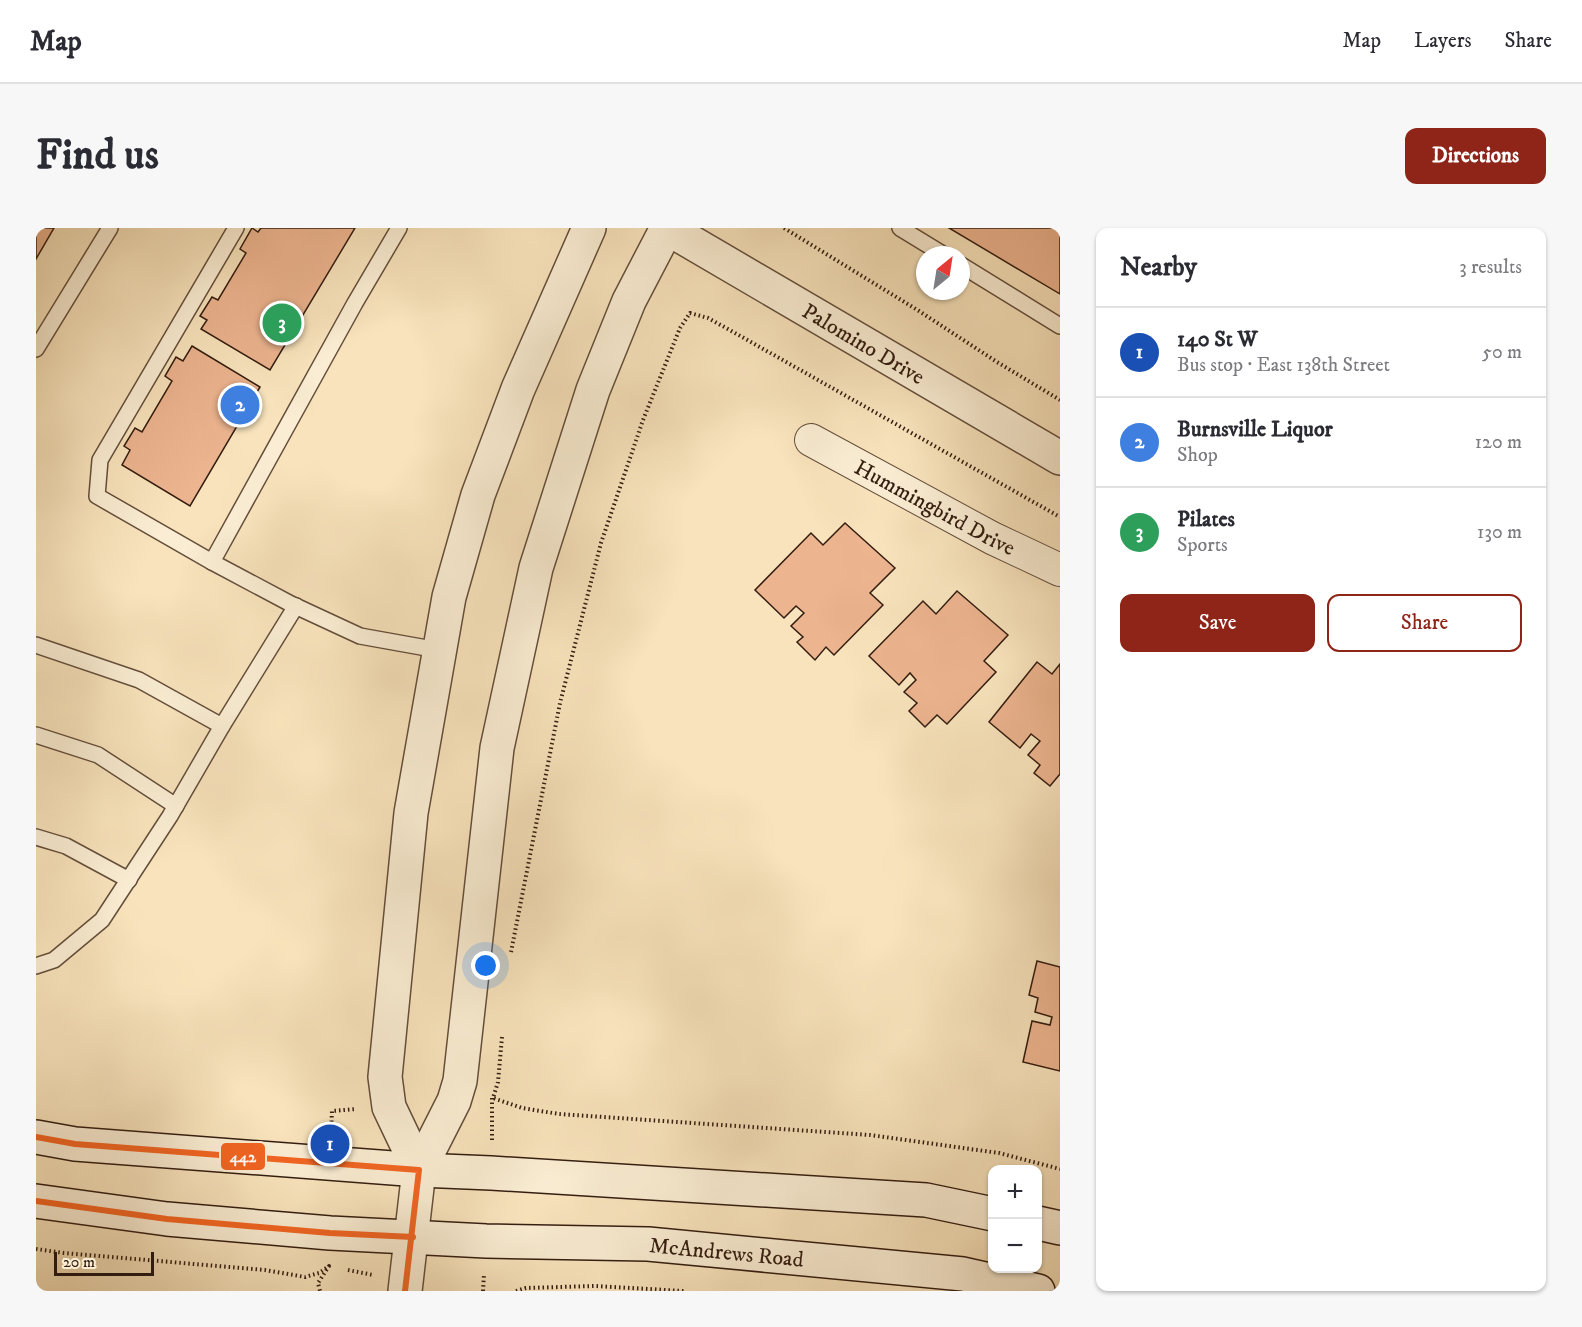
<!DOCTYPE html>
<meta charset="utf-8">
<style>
body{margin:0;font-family:"IM FELL DW Pica",serif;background:#f7f7f7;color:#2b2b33}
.controls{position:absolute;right:18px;bottom:18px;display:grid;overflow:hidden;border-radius:12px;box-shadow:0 2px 4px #0004}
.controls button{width:54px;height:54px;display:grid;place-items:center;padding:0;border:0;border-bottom:2px solid #e1e1e2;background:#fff;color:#2b2b33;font:30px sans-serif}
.compass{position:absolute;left:880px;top:18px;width:54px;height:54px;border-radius:50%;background:#fff;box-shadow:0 2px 4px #0004;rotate:30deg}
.scale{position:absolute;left:18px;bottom:15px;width:100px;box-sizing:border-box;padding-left:6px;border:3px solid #331d10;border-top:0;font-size:16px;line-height:21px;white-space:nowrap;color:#331d10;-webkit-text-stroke:4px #faedd3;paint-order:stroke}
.you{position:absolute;left:450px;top:738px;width:21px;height:21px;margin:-15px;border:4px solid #fff;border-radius:50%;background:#1a73e8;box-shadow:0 0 0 9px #1a73e833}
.badge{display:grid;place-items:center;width:39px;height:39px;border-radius:50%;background:#8f2418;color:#fff;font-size:20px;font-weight:700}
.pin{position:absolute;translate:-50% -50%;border:3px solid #fff;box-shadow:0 2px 6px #0006}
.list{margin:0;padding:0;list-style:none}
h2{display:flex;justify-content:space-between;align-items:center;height:78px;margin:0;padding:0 24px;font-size:26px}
h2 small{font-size:20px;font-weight:400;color:#7c7c81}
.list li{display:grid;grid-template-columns:39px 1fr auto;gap:18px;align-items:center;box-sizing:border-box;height:90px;padding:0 24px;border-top:2px solid #e1e1e2}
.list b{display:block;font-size:22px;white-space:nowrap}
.list p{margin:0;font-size:20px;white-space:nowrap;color:#7c7c81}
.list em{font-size:20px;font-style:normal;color:#7c7c81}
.actions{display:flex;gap:12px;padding:18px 24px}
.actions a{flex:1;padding:14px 0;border:2px solid #8f2418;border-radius:12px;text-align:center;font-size:21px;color:#8f2418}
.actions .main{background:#8f2418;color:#fff}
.map{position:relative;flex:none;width:1024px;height:1063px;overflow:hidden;border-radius:12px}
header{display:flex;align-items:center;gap:36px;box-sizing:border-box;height:84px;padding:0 30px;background:#fff;border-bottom:2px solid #e1e1e2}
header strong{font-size:28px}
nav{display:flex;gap:33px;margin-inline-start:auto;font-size:21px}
.intro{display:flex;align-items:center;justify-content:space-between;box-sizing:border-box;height:144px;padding:0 36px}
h1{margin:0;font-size:42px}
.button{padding:15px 27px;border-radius:12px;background:#8f2418;color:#fff;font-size:21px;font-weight:700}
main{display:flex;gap:36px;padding:0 36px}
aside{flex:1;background:#fff;border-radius:12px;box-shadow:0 2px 4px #0004}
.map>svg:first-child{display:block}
.building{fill:#ecb48f;stroke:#331d10;stroke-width:1.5}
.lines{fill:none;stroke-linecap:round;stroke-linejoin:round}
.service-casing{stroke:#644e3b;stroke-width:18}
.minor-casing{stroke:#644e3b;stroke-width:34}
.tertiary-casing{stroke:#644e3b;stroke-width:36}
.secondary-casing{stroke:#331d10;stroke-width:36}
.path{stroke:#331d10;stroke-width:4;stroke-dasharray:1.5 3;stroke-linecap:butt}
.service{stroke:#faedd3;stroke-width:15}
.minor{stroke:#faedd3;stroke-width:32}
.tertiary{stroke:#faedd3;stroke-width:33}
.secondary{stroke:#faedd3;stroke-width:33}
.bus-1-casing{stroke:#faedd3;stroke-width:10}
.bus-1{stroke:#f26522;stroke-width:6}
.labels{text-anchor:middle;stroke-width:5;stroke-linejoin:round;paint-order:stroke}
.street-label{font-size:22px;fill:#331d10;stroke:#faedd3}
.line-badge{stroke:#faedd3;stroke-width:2}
.badge-label{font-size:16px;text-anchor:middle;font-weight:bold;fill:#fff}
</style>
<header>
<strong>Map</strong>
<nav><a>Map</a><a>Layers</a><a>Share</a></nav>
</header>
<div class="intro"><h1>Find us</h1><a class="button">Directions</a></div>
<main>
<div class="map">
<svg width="1024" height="1063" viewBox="0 0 1024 1063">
<rect width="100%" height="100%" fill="#f8e3bc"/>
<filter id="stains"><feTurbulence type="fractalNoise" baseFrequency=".00333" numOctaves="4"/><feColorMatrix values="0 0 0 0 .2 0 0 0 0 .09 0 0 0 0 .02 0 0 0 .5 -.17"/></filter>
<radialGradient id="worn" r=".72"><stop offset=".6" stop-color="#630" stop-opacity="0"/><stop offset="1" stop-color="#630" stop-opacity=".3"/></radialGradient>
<g class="building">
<path d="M0 0H18L0 31Z"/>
<path d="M216 0 222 4 225 0H319L234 142 165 101 171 92 164 88 176 69 182 72 210 25 204 21Z"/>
<path d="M913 0H1024V66Z"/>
<path d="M156 118 224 159 154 278 86 237 94 222 88 218 99 200 106 204 136 153 129 148 140 129 147 133Z"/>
<path d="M809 295 859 340 834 365 847 377 798 427 790 419 779 432 761 414 767 409 755 398 768 385 760 378 748 390 719 362 775 305 787 317Z"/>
<path d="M921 363 972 407 948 433 960 444 911 496 901 487 889 499 873 483 881 475 868 464 880 452 874 445 863 457 833 428 887 373 900 386Z"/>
<path d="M1001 434 1016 446 1024 436V546L1014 558 998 545 1004 537 992 527 1004 513 995 506 984 520 953 494Z"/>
<path d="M1001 733 1024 739V843L987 834 996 793 1014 797 1016 789 999 784 1002 770 993 767Z"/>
</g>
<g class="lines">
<g class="service-casing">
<g id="service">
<path d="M363 0 319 75 176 334 255 376 324 408 402 422"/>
<path d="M864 0 908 27"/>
<path d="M925 37 1024 98"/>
<path d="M0 121 74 0"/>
<path d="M176 334 61 268 64 232 200 0"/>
<path d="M0 417 103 452 186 498 134 588 66 692 18 732 0 738"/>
<path d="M186 498 260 378"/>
<path d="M0 507 62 527 140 578"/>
<path d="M0 609 30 618 93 652"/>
</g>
</g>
<g class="minor-casing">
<g id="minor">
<path id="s1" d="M775 212 956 310 1024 342"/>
</g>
</g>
<g class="tertiary-casing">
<g id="tertiary">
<path id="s2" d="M631 0 1024 230"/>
<path d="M383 942 353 879 349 849 375 585 413 369 442 267 482 161 553 0"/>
<path d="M369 1063 383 942 418 873 424 853 461 520 500 340 557 162 593 73 631 0"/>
</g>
</g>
<g class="secondary-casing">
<g id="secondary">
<path d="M0 909 39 916 383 942 455 945 890 972 957 986"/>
<path id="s3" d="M0 973 131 991 294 1005 450 1013 612 1016 927 1046 1002 1063"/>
<path d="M1002 995 1024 1000"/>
</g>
</g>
<g class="path">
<path d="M748 0 883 83 961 134 1024 172"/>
<path d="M475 724 524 475 565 315 607 192 644 100 654 85 672 90 699 105 1024 289"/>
<path d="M466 809 462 854 457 870 486 880 523 886 834 907 963 925 1024 941"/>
<path d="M456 870V913"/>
<path d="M295 903 296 883 320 881"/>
<path d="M0 1021 28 1025 229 1042 269 1049 283 1045 293 1038 282 1055 284 1063"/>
<path d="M312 1042 337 1047"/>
<path d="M447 1063 448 1046"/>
<path d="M480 1063 490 1060 559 1058 648 1063"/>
</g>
<use href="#service" class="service"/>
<use href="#minor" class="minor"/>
<use href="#tertiary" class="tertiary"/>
<use href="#secondary" class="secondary"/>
<g class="bus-1-casing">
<g id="bus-1">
<path d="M0 909 39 916 383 942 369 1063"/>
<path d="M0 973 131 991 294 1005 377 1009"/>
</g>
</g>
<use href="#bus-1" class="bus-1"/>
</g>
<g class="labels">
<g class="street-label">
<text dy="8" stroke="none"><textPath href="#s2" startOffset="228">Palomino Drive</textPath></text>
<text dy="8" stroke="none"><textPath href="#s1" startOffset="141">Hummingbird Drive</textPath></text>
<text dy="8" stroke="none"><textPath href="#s3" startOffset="693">McAndrews Road</textPath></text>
</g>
</g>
<rect class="line-badge" x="184" y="914" width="46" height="29" rx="6" fill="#f26522"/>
<g class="badge-label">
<text x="207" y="934">442</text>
</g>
<rect width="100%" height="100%" filter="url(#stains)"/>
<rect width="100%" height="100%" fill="url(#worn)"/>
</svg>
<div class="controls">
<button>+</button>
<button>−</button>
</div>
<svg class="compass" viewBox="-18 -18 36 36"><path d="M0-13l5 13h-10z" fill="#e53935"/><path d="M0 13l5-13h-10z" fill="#7c7c81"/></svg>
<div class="scale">20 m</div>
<div class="you"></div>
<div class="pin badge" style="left:294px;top:916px;background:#1a4fb4">1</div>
<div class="pin badge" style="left:204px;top:177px;background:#3f7fe0">2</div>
<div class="pin badge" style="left:246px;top:95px;background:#2e9e5b">3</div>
</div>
<aside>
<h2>Nearby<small>3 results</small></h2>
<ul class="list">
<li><span class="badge" style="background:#1a4fb4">1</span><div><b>140 St W</b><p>Bus stop · East 138th Street</p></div><em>50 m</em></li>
<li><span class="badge" style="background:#3f7fe0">2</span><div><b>Burnsville Liquor</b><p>Shop</p></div><em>120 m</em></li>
<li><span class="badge" style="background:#2e9e5b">3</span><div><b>Pilates</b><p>Sports</p></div><em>130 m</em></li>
</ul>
<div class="actions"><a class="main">Save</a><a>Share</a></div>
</aside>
</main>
